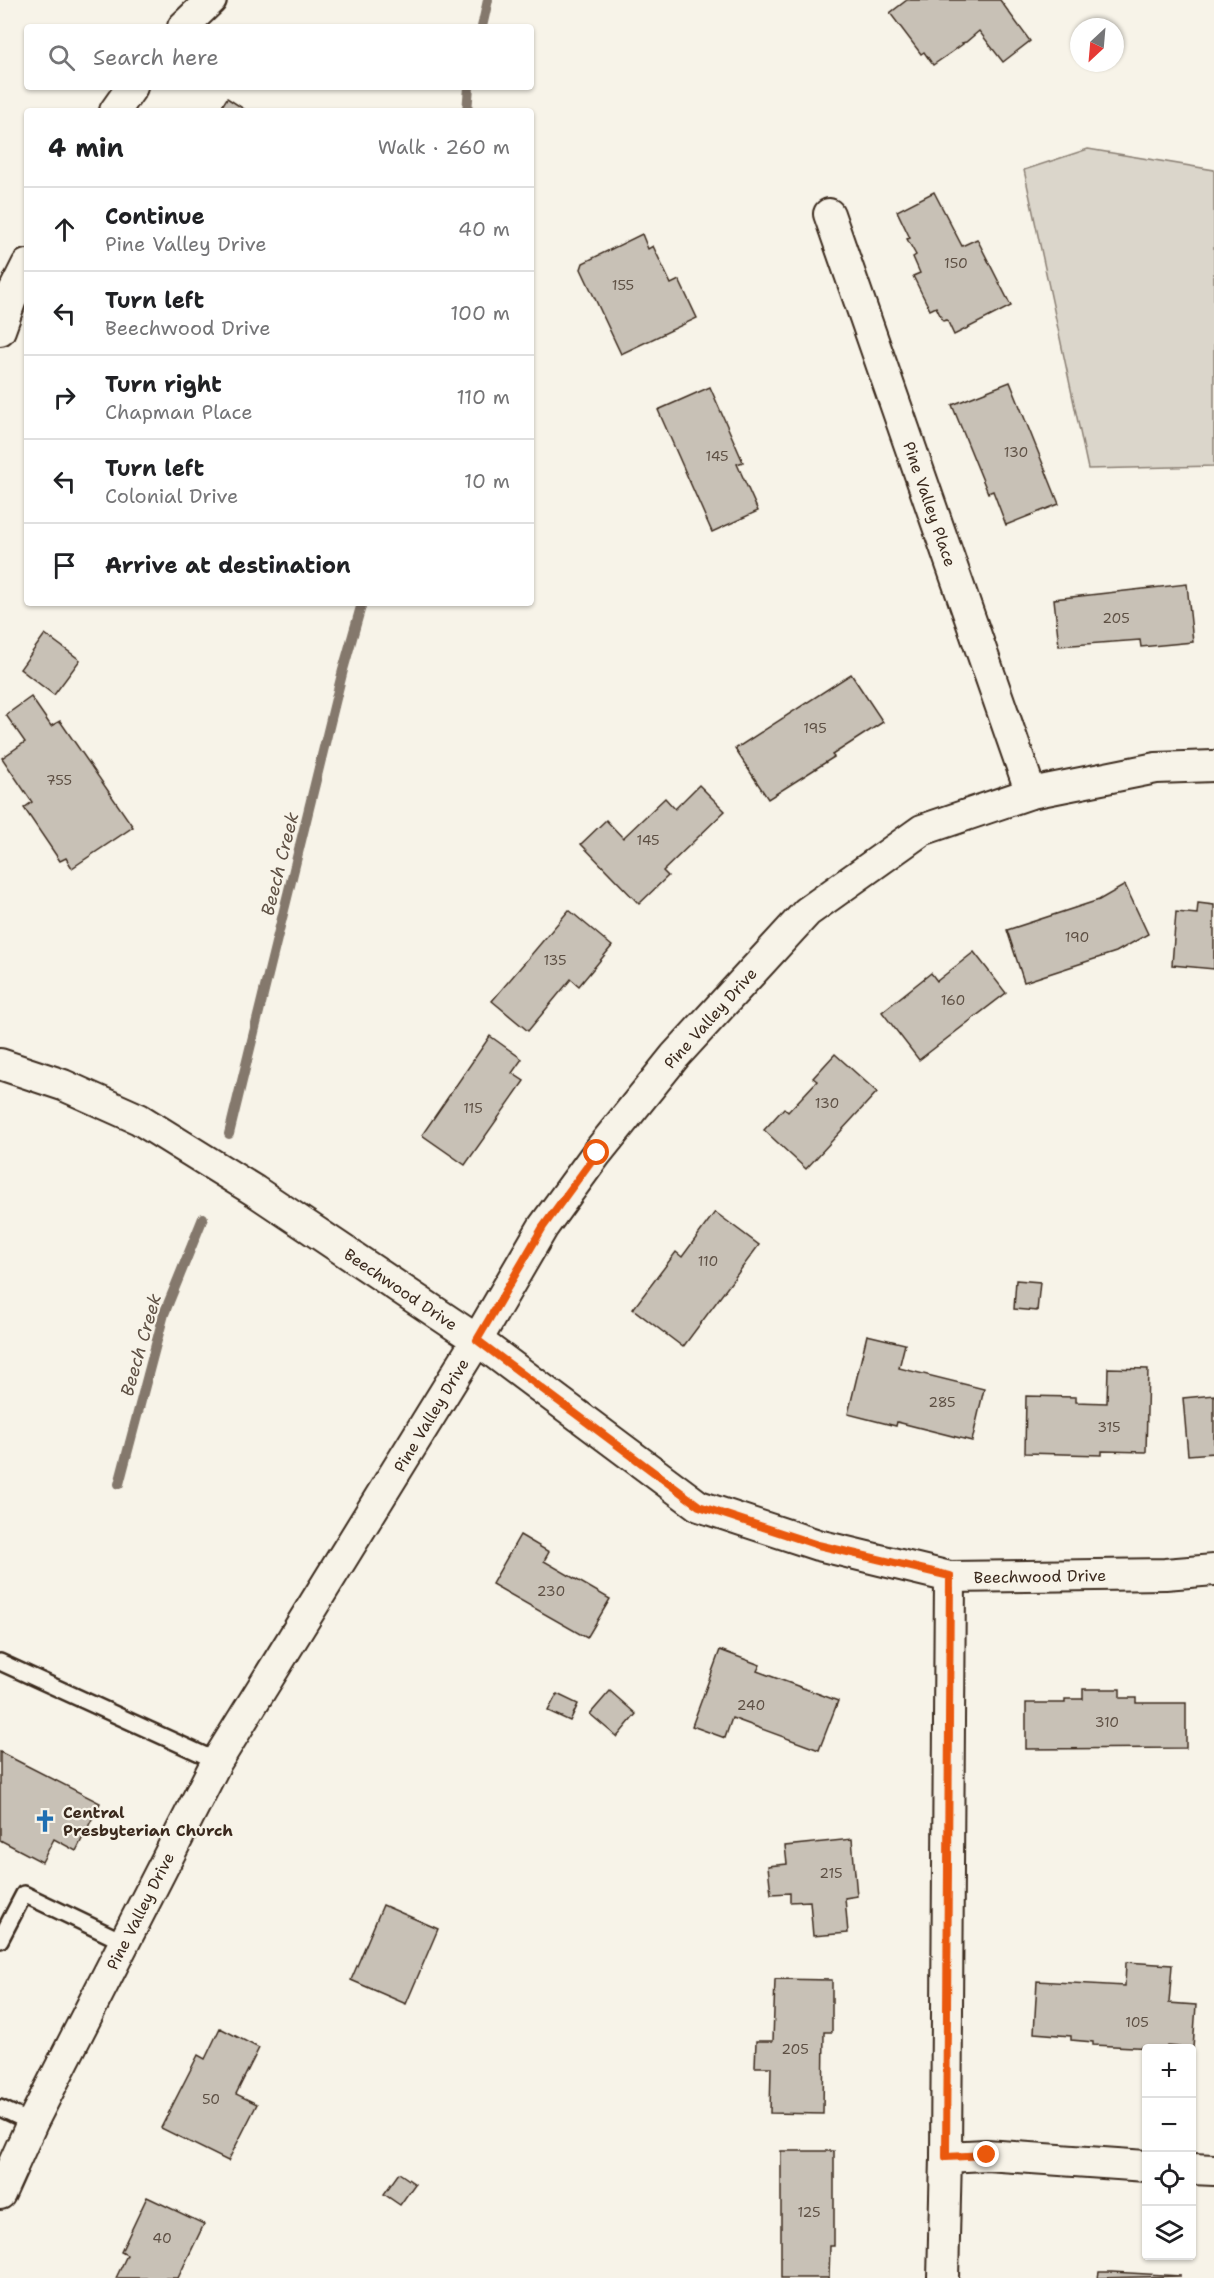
<!DOCTYPE html>
<meta charset="utf-8">
<style>
body{margin:0;font-family:"Shantell Sans",sans-serif;background:#f2f2f2;color:#202124}
.controls{position:absolute;right:18px;bottom:18px;display:grid;overflow:hidden;border-radius:6px;box-shadow:0 2px 4px #0004}
.controls button{width:54px;height:54px;display:grid;place-items:center;padding:0;border:0;border-bottom:2px solid #e0e0e0;background:#fff;color:#202124;font:30px sans-serif}
.compass{position:absolute;left:1070px;top:18px;width:54px;height:54px;border-radius:50%;background:#fff;box-shadow:0 2px 4px #0004;rotate:206deg}
.stop{position:absolute;width:18px;height:18px;margin:-14px;border:4px solid #ea580c;border-radius:50%;background:#fff}
.stop.end{background:#ea580c;border-color:#fff;box-shadow:0 2px 6px #0008}
.list{margin:0;padding:0;list-style:none}
h2{display:flex;justify-content:space-between;align-items:center;height:78px;margin:0;padding:0 24px;font-size:26px}
h2 small{font-size:20px;font-weight:400;color:#757577}
.list li{display:grid;grid-template-columns:39px 1fr auto;gap:18px;align-items:center;box-sizing:border-box;height:84px;padding:0 24px;border-top:2px solid #e0e0e0}
.list b{display:block;font-size:22px;white-space:nowrap}
.list p{margin:0;font-size:20px;white-space:nowrap;color:#757577}
.list em{font-size:20px;font-style:normal;color:#757577}
.icon{flex:none;width:33px;height:33px;fill:none;stroke:currentColor;stroke-width:2;stroke-linecap:round;stroke-linejoin:round}
.map{position:relative;flex:none;width:1214px;height:2278px;overflow:hidden}
.search{position:absolute;background:#fff;box-shadow:0 2px 4px #0004;left:24px;top:24px;width:510px;height:66px;display:flex;align-items:center;gap:15px;box-sizing:border-box;padding:0 21px;border-radius:6px;color:#757577;font-size:22px}
.panel{position:absolute;background:#fff;box-shadow:0 2px 4px #0004;left:24px;top:108px;width:510px;height:498px;border-radius:6px}
.map>svg:first-child{display:block}
.green{fill:#dbd6cb;stroke:#8b8074;stroke-width:1.5}
.lines{fill:none;stroke-linecap:round;stroke-linejoin:round}
.stream{stroke:#84786c;stroke-width:10}
.building{fill:#c8c1b6;stroke:#3b2a1e;stroke-width:1.5}
.lane-casing{stroke:#3b2a1e;stroke-width:20}
.street-casing{stroke:#3b2a1e;stroke-width:34}
.lane{stroke:#f7f3e8;stroke-width:15}
.street{stroke:#f7f3e8;stroke-width:30}
.route{stroke:#ea580c;stroke-width:8}
.labels{text-anchor:middle;stroke-width:4.5;stroke-linejoin:round;paint-order:stroke}
.number-label{font-size:14px;fill:#5e5044}
.street-label{font-size:16px;fill:#3b2a1e;stroke:#f7f3e8}
.poi-label{font-size:16px;font-weight:bold;fill:#3b2a1e;stroke:#f7f3e8;text-anchor:start}
.water-label{font-size:18px;font-style:italic;fill:#5f5145;stroke:#f7f3e8}
</style>
<div class="map">
<svg width="1214" height="2278" viewBox="0 0 1214 2278">
<rect width="100%" height="100%" fill="#f7f3e8"/>
<filter id="ink" filterUnits="userSpaceOnUse"><feTurbulence type="fractalNoise" baseFrequency=".0167" numOctaves="2"/><feDisplacementMap in="SourceGraphic" scale="12" xChannelSelector="R" yChannelSelector="G"/><feConvolveMatrix kernelMatrix="1 2 1 2 8 2 1 2 1" color-interpolation-filters="sRGB"/></filter>
<g filter="url(#ink)">
<path class="green" d="M1088 149 1214 170V466L1088 469 1024 170Z"/>
<g class="lines">
<g class="stream">
<path d="M482 27 488 0"/>
<path d="M467 111 469 87"/>
<path d="M229 1134 343 670 362 603"/>
<path d="M119 1484 164 1314 203 1218"/>
</g>
</g>
<g class="building">
<path d="M907 0H1000L1030 41 1003 62 979 31 966 42 962 43 963 44 952 52 933 65 924 52 921 54 890 13Z"/>
<path d="M227 98 247 111H219Z"/>
<path d="M934 192 962 246 977 239 1011 306 954 335 947 320 943 321 936 307 930 310 913 276 920 273 913 257 916 255 907 239 910 238 897 211Z"/>
<path d="M642 234 648 249 653 246 671 284 679 280 697 318 621 354 581 269 583 263Z"/>
<path d="M1010 382 1059 504 1006 525 993 491 988 493 952 405Z"/>
<path d="M710 387 743 462 737 464 758 511 712 532 658 410Z"/>
<path d="M1187 584 1193 642 1141 647 1140 640 1059 646 1054 599Z"/>
<path d="M45 634 80 660 54 695 20 669Z"/>
<path d="M851 674 883 722 832 755 834 757 768 799 735 749Z"/>
<path d="M31 697 51 726 60 721 133 827 72 868 66 858 60 861 24 808 32 802 2 758 25 742 6 715Z"/>
<path d="M699 785 725 811 663 871 668 876 639 904 581 844 606 820 623 838 665 798 675 809Z"/>
<path d="M1125 885 1148 934 1116 952 1024 982 1007 930 1099 900Z"/>
<path d="M1198 903 1214 905V969L1172 965 1176 912 1197 914Z"/>
<path d="M569 910 612 946 579 986 571 979 528 1031 492 1001Z"/>
<path d="M974 952 1006 993 919 1060 882 1012 931 973 937 981Z"/>
<path d="M490 1036 522 1059 512 1073 524 1081 465 1165 422 1135Z"/>
<path d="M835 1054 877 1092 806 1169 764 1130 784 1108 788 1112 817 1081 813 1078Z"/>
<path d="M715 1212 759 1245 683 1347 633 1309 676 1252 682 1257Z"/>
<path d="M1016 1280 1040 1282 1037 1311 1014 1309Z"/>
<path d="M867 1335 905 1344 899 1368 984 1389 972 1441 897 1422 896 1426 848 1414Z"/>
<path d="M1108 1368 1148 1369 1146 1452 1102 1451V1455L1025 1453 1026 1396 1076 1397V1402L1107 1403Z"/>
<path d="M1214 1395V1453L1188 1455 1183 1398Z"/>
<path d="M520 1535 549 1552 544 1561 610 1599 587 1638 492 1584Z"/>
<path d="M720 1650 760 1665 757 1671 838 1701 819 1750 732 1718 725 1738 692 1726Z"/>
<path d="M1083 1689H1120V1698H1136V1703H1186V1748L1026 1749V1703H1065V1699H1083Z"/>
<path d="M610 1691 636 1714 617 1737 590 1714Z"/>
<path d="M557 1694 578 1704 570 1721 548 1711Z"/>
<path d="M0 1752 100 1803 76 1851 54 1839 42 1862 0 1840Z"/>
<path d="M852 1839 857 1896 845 1898 848 1933 813 1936 810 1901 790 1902V1893L771 1894 768 1866 787 1864 785 1846Z"/>
<path d="M383 1905 438 1929 406 2004 351 1980Z"/>
<path d="M1126 1962 1172 1965 1169 2003 1196 2005 1193 2048 1167 2046 1166 2048H1154L1093 2045V2042L1071 2040V2036L1034 2033 1037 1981 1125 1986Z"/>
<path d="M775 1979 832 1980V2032H824L823 2114 770 2113 771 2067H755L756 2041H773Z"/>
<path d="M220 2028 259 2048 236 2094 257 2104 228 2161 161 2128 198 2055 205 2059Z"/>
<path d="M781 2151H834V2246H830L829 2278H781Z"/>
<path d="M399 2173 415 2184 400 2205 384 2194Z"/>
<path d="M147 2197 204 2224 178 2278H116L127 2255 121 2252Z"/>
<path d="M1099 2272H1112L1181 2276 1098 2278Z"/>
</g>
<g class="lines">
<g class="lane-casing">
<g id="lane">
<path d="M0 1662 217 1761"/>
<path d="M0 1940 24 1894 124 1942"/>
<path d="M0 2108 32 2123"/>
</g>
</g>
<g class="street-casing">
<g id="street">
<path d="M183 27 211 0"/>
<path d="M115 111 132 87"/>
<path d="M829 214 1031 793"/>
<path d="M0 330 14 291 27 265"/>
<path d="M0 1064 63 1085 139 1119 255 1191 477 1340 699 1506 818 1545 950 1577 1165 1574 1214 1570"/>
<path d="M946 2157 986 2155 1146 2166"/>
<path d="M1192 2169 1214 2170"/>
<path d="M0 2194 32 2123 217 1761 477 1340 543 1227 597 1153 675 1056 807 912 922 830 1031 793 1156 768 1214 766"/>
<path d="M943 2278 946 2157 950 1577"/>
</g>
</g>
<use href="#lane" class="lane"/>
<use href="#street" class="street"/>
</g>
</g>
<g class="lines" filter="url(#ink)">
<path class="route" d="M597 1153 543 1227 477 1340 699 1506 818 1545 950 1576 946 2157 987 2155"/>
</g>
<defs>
<g id="church-bare" transform="scale(1.8)"><path d="M-1.2-6h2.4v3.5h3.3v2.4h-3.3V6h-2.4V-.1h-3.3v-2.4h3.3Z" fill="#1f6fb2" stroke="#f7f3e8" stroke-width="2.5" paint-order="stroke"/></g>
</defs>
<g fill-rule="evenodd">
<use href="#church-bare" x="45" y="1821"/>
</g>
<g class="labels">
<g class="number-label">
<text x="956" y="268">150</text>
<text x="623" y="290">155</text>
<text x="1016" y="457">130</text>
<text x="717" y="461">145</text>
<text x="1116" y="623">205</text>
<text x="815" y="733">195</text>
<text x="59" y="785">755</text>
<text x="648" y="845">145</text>
<text x="1077" y="942">190</text>
<text x="555" y="965">135</text>
<text x="953" y="1005">160</text>
<text x="827" y="1108">130</text>
<text x="473" y="1113">115</text>
<text x="708" y="1266">110</text>
<text x="942" y="1407">285</text>
<text x="1109" y="1432">315</text>
<text x="551" y="1596">230</text>
<text x="751" y="1710">240</text>
<text x="1107" y="1727">310</text>
<text x="831" y="1878">215</text>
<text x="1137" y="2027">105</text>
<text x="795" y="2054">205</text>
<text x="211" y="2104">50</text>
<text x="809" y="2217">125</text>
<text x="162" y="2243">40</text>
</g>
<g class="street-label">
<text transform="translate(930 504) rotate(71)" y="6">Pine Valley Place</text>
<text transform="translate(710 1018) rotate(-48)" y="6">Pine Valley Drive</text>
<text transform="translate(401 1289) rotate(34)" y="6">Beechwood Drive</text>
<text transform="translate(431 1415) rotate(-59)" y="6">Pine Valley Drive</text>
<text transform="translate(1040 1576) rotate(-1)" y="6">Beechwood Drive</text>
<text transform="translate(140 1911) rotate(-63)" y="6">Pine Valley Drive</text>
</g>
<g class="poi-label">
<text x="63" y="1818">Central<tspan x="63" dy="18">Presbyterian Church</tspan></text>
</g>
<g class="water-label">
<text transform="translate(280 864) rotate(-76)" y="6">Beech Creek</text>
<text transform="translate(141 1345) rotate(-74)" y="6">Beech Creek</text>
</g>
</g>
</svg>
<div class="controls">
<button>+</button>
<button>−</button>
<button><svg class="icon" aria-label="locate" viewBox="0 0 24 24"><circle cx="12" cy="12" r="6"/><path d="M12 2v4M12 18v4M2 12h4M18 12h4"/></svg></button>
<button><svg class="icon" aria-label="layers" viewBox="0 0 24 24"><path d="M12 4l9 5-9 5-9-5zM3 14l9 5 9-5"/></svg></button>
</div>
<svg class="compass" viewBox="-18 -18 36 36"><path d="M0-13l5 13h-10z" fill="#e53935"/><path d="M0 13l5-13h-10z" fill="#757577"/></svg>
<div class="stop" style="left:597px;top:1153px"></div>
<div class="stop end" style="left:987px;top:2155px"></div>
<div class="search"><svg class="icon" aria-label="search" viewBox="0 0 24 24"><circle cx="10" cy="10" r="6"/><path d="M15 15l6 6"/></svg>Search here</div>
<section class="panel">
<h2>4 min<small>Walk · 260 m</small></h2>
<ul class="list">
<li><svg class="icon" aria-label="ahead" viewBox="0 0 24 24"><path d="M12 20V5M6 11l6-6 6 6"/></svg><div><b>Continue</b><p>Pine Valley Drive</p></div><em>40 m</em></li>
<li><svg class="icon" aria-label="left" viewBox="0 0 24 24"><path d="M17 20v-9H6M10 6l-5 5 5 5"/></svg><div><b>Turn left</b><p>Beechwood Drive</p></div><em>100 m</em></li>
<li><svg class="icon" aria-label="right" viewBox="0 0 24 24"><path d="M7 20v-9h11M14 6l5 5-5 5"/></svg><div><b>Turn right</b><p>Chapman Place</p></div><em>110 m</em></li>
<li><svg class="icon" aria-label="left" viewBox="0 0 24 24"><path d="M17 20v-9H6M10 6l-5 5 5 5"/></svg><div><b>Turn left</b><p>Colonial Drive</p></div><em>10 m</em></li>
<li><svg class="icon" aria-label="arrive" viewBox="0 0 24 24"><path d="M6 21V4h12l-3 4 3 4H6"/></svg><div><b>Arrive at destination</b></div></li>
</ul>
</section>
</div>
